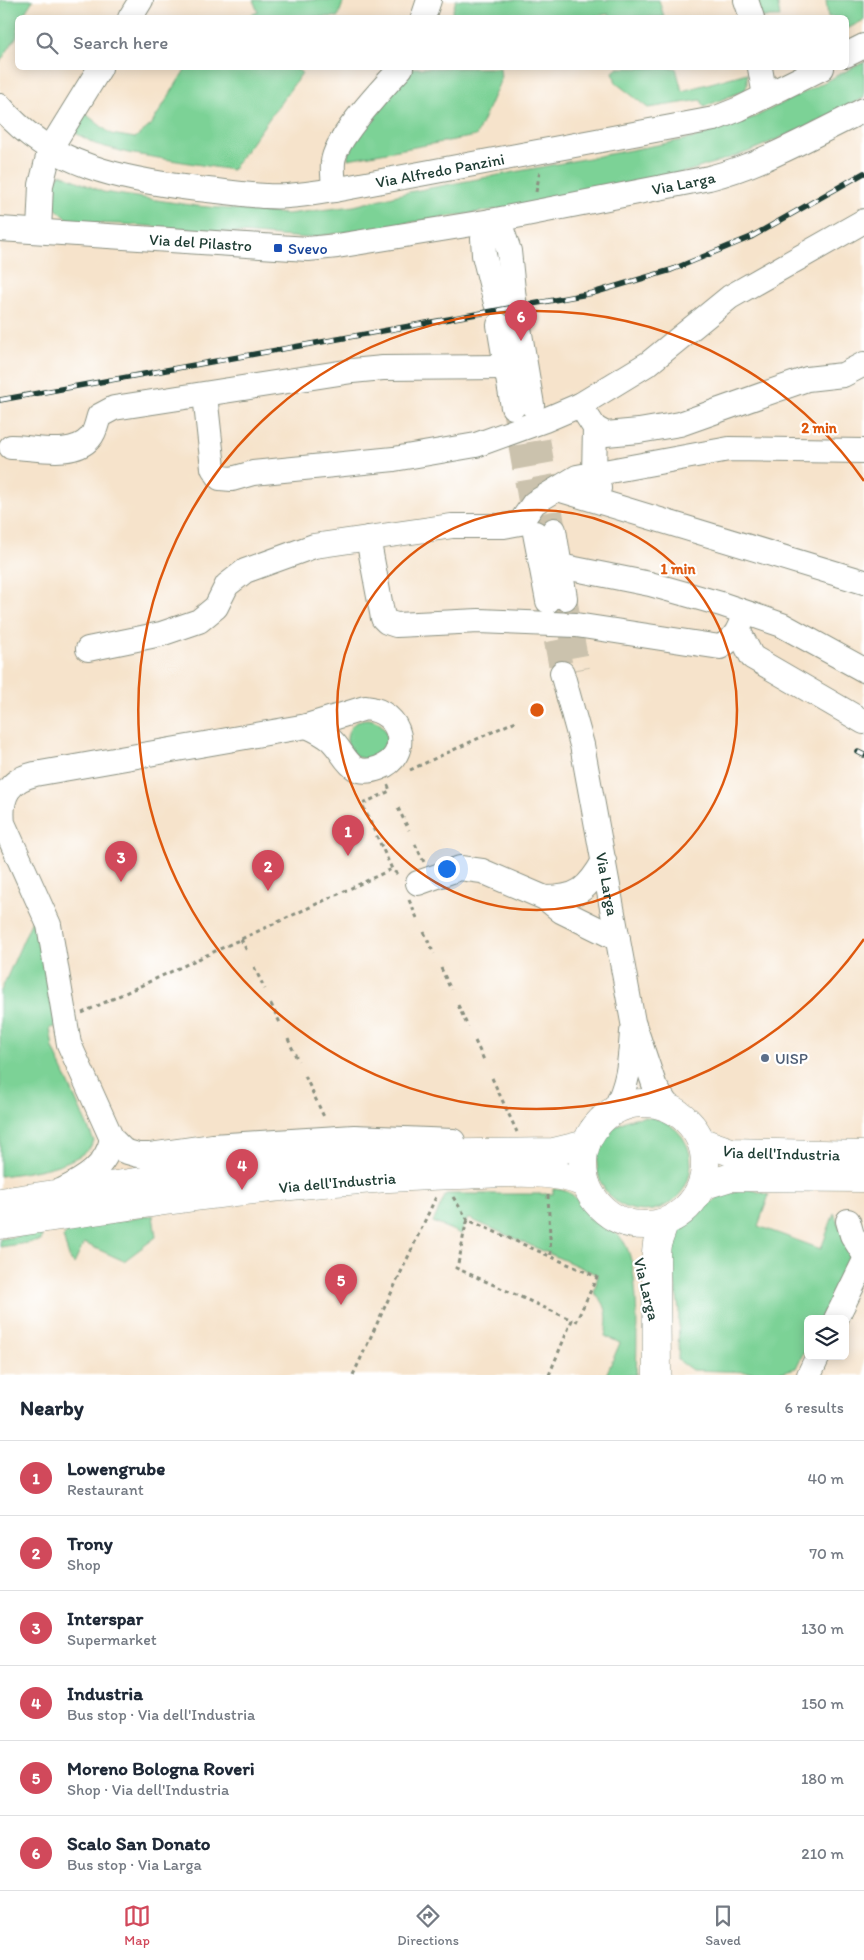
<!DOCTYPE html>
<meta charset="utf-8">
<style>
body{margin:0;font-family:Itim,sans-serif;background:#f2f2f3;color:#1f2937}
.controls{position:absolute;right:15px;bottom:15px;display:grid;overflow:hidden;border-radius:8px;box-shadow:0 2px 12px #0003}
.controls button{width:45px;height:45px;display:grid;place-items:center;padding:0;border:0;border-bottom:1px solid #e0e1e3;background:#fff;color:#1f2937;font:25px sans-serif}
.you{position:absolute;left:446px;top:868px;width:18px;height:18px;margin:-12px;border:4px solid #fff;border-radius:50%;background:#1a73e8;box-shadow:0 0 0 8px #1a73e833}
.badge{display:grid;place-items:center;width:32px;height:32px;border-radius:50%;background:#d1495b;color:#fff;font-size:16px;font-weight:700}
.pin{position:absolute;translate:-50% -41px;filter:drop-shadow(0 1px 2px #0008)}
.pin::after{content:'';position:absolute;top:26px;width:18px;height:15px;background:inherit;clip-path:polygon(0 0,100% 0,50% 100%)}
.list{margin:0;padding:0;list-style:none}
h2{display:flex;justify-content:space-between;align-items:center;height:65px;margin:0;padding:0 20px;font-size:21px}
h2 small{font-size:16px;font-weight:400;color:#747a83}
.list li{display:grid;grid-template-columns:32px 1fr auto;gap:15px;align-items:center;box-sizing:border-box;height:75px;padding:0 20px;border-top:1px solid #e0e1e3}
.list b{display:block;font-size:19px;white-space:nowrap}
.list p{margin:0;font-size:16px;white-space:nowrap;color:#747a83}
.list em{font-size:16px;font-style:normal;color:#747a83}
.icon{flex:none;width:28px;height:28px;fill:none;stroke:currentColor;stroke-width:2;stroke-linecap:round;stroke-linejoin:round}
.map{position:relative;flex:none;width:864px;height:1375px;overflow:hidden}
.search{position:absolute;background:#fff;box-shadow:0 2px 12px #0003;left:15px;right:15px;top:15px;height:55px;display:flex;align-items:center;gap:12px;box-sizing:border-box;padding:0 18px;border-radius:8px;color:#747a83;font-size:19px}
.sheet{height:515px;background:#fff}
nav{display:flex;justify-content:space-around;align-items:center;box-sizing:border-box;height:70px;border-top:1px solid #e0e1e3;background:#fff;font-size:14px;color:#747a83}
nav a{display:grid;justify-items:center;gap:2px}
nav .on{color:#d1495b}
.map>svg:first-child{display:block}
.green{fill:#7cd296;stroke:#4e8865}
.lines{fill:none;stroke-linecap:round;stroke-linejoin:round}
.minor-tunnel{stroke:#cbc2ad;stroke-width:24;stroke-dasharray:24 12;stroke-linecap:butt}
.minor-casing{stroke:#8a9080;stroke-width:26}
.major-casing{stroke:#8a9080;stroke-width:29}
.path{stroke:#8a9080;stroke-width:3;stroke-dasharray:4 4;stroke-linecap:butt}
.minor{stroke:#fff;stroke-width:24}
.major{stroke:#fff;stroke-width:28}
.rail-casing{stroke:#1f3d34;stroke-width:5.5}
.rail{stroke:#fff;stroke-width:4;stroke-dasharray:11;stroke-linecap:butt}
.ring{fill:none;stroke:#de580e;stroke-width:2.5}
.transit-dot{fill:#1a4fb4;stroke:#fff;stroke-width:2}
.service-dot{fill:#5c6f8a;stroke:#fff;stroke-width:2}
.labels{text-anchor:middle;stroke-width:4.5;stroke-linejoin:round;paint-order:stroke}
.street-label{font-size:16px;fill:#1f3d34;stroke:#fff}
.transit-label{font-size:16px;fill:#164399;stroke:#fff;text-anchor:start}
.service-label{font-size:16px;fill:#4e5e75;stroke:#fff;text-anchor:start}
.centre{fill:#de580e;stroke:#fff;stroke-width:2.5}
.ring-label{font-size:15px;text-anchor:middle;font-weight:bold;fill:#de580e;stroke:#fff;stroke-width:4.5;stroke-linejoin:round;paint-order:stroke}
</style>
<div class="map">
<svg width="864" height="1375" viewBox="0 0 864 1375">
<rect width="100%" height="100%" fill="#fff"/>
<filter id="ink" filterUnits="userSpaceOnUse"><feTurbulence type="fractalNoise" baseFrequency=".02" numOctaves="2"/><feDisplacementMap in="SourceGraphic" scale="10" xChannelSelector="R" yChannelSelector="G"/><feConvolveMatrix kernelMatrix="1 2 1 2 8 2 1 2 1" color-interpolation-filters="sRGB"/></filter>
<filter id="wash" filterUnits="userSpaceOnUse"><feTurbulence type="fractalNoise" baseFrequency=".0096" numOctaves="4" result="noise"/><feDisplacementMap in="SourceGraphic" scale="20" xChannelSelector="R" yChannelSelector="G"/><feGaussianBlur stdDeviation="1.12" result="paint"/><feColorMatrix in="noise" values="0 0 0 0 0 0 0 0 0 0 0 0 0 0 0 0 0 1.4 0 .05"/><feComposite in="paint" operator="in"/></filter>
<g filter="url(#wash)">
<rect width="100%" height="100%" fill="#f6e3cb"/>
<g class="green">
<path d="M0 0H33L22 17 18 18 17 36 0 62Z"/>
<path d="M253 0H344L338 17H246L258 12Z"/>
<path d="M456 0H659L664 17H610L609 14 584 18 451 17Z"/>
<path d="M754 0H777L780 17H758Z"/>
<path d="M826 0H864V20L847 29 846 18 828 17Z"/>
<path d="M864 62V98L817 122 748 152 689 171 507 208 306 238 120 224 72 223 53 206 52 180 61 174 103 192 197 206 287 214 354 206 409 192 694 138 755 117Z"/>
<path d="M186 68H295L302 73 232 170 128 153 95 144 72 131 82 111 111 134 135 138 151 125Z"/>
<path d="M407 68H500L501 79 476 136 348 159V152Z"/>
<path d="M618 68H676L682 91 747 73V85L745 90 704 107 701 100 648 108 616 83 613 72Z"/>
<circle cx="367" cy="739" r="20"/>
<path d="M34 916 41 933 56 1027 50 1028 53 1048 94 1141C83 1166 24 1173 0 1176V993Z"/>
<circle cx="644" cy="1164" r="47"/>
<path d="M746 1188 769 1195 758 1226 821 1249 834 1213 851 1255 820 1319H808V1343L796 1368 778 1373 692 1370 678 1360 679 1310 671 1257 680 1228 718 1197Z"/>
<path d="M553 1189C575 1190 576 1200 589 1214 599 1225 616 1230 624 1242 640 1266 637 1346 636 1375H606L620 1343 605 1336C608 1319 609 1304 594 1293L598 1275 468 1218 461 1234 433 1222 446 1194H553Z"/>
<path d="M153 1215 156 1237 124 1261 84 1243 74 1264 70 1260 63 1237 68 1231Z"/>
<path d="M37 1233 42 1236 41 1241 0 1247V1239Z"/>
</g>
</g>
<g filter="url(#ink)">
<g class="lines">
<g class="minor-tunnel">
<path d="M532 405 554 530"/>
<path d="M514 409 534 524"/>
<path d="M565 598 578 670"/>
<path d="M549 605 562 673"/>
</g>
<g class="minor-casing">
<g id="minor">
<path d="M746 0 752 18"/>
<path d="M130 18 141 0"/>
<path d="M423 18 429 0"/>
<path d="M846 55 864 46"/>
<path d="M760 68 765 96"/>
<path id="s1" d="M0 106C49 166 125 180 198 189 221 191 244 195 266 196 289 198 312 193 334 190L714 119 739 109 822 68"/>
<path d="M334 190C334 181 332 171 333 162 335 138 384 87 401 68"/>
<path d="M491 221 503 233 509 251 514 300"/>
<path d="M491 221 483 238 484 255 496 303"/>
<path id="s2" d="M0 229 308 249 337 246 491 221 709 178C764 164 813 135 864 110"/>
<path d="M39 231 41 185 50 149 100 68"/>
<path d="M518 322 532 405"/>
<path d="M499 325 513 407"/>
<path d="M205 395 213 468 220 478 232 479 253 473 394 459 476 445 545 420 580 405 649 363 730 297 864 221"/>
<path d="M580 405 595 428 606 434 639 431 680 424 807 379 843 375 864 364"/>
<path d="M595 428 594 474 599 488"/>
<path d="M11 447C34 447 73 458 90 438 95 433 97 423 99 416L114 408 352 371 383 368 507 367"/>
<path d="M558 489 864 582"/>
<path d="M554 530 565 598"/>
<path d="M535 533 548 601"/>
<path d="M368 538 383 618 387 622 396 625 479 621 576 625 720 647C735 639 740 629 744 613"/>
<path d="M560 566 650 584 721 604 782 625 864 670"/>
<path d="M739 632 752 657 864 722"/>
<path d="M88 649 161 634 199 621 216 607 227 585 245 571 314 546 452 526H504L520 523 534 503 577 477 729 449 864 451"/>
<path id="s3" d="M562 673 582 745 633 1022 655 1087 669 1108"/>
<path d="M365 708C403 711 412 756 379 768 349 779 347 755 331 740 324 734 316 730 307 726Z"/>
<path d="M307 726 35 774C9 780 0 796 3 823L49 925 69 1044 112 1139 124 1151 138 1155H150L213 1146 354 1137 453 1141"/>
<path d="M418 883 460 868 482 871 545 898 561 911 618 939"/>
<path d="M545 898C578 898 588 889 604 861"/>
<path d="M614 1110C629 1085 630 1060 632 1032"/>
<path d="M61 1191C85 1179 106 1167 112 1139"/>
<path d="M848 1221 852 1235 864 1254"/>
<path d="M836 1319 864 1262"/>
<path d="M809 1375 818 1356"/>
</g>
</g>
<g class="major-casing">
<g id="major">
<circle cx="644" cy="1164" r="61"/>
<path id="s4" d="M702 1142 731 1152 864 1155"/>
<path d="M702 1186 731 1177 864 1178"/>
<path d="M0 1202 251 1165 400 1154 553 1152 586 1144"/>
<path id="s5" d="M0 1225C153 1202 304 1179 459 1175 498 1174 552 1167 586 1184"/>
<path d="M657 1375 656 1253 657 1244 665 1222"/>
</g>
</g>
<g class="path">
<path d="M536 192 540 171"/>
<path d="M410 770 518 720"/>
<path d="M388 785 390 791 362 804 392 869 397 874"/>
<path d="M398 808 409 830"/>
<path d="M415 844 424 862"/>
<path d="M409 900 417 918"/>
<path d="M424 932 434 954"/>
<path d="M241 939 247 951"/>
<path d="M254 967 265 989"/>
<path d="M441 968 451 990"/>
<path d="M271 1004 281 1025"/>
<path d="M458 1005 468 1027"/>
<path d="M82 1013 392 869"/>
<path d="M288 1039 298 1061"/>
<path d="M475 1041 485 1062"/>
<path d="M305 1076 325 1119"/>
<path d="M492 1078 517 1132"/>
<path d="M582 1123 594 1109"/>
<path d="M548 1195 551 1257"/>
<path d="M453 1197 468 1220"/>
<path d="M353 1375 436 1197"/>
<path d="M549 1375 572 1320 456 1268C463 1252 461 1237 468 1220L597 1277 576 1322"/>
</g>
<use href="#minor" class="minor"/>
<use href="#major" class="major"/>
<g class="rail-casing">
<g id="rail">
<path d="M0 400 593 293 671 270 751 237 864 173"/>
<path d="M858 752 864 755"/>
</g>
</g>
<use href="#rail" class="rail"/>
</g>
</g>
<g class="ring">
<circle cx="537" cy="710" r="200"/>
<path d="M864 939A399 399 0 1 1 864 481"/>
</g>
<rect class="transit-dot" x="273" y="243" width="10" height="10" rx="2.5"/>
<circle class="service-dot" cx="765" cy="1058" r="5"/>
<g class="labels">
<g class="street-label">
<text dy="6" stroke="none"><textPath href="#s1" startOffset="465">Via Alfredo Panzini</textPath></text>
<text dy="6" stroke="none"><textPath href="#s2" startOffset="690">Via Larga</textPath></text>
<text dy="6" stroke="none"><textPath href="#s2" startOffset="201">Via del Pilastro</textPath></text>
<text dy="6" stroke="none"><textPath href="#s3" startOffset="216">Via Larga</textPath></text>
<text dy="6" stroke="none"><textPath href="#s4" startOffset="81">Via dell'Industria</textPath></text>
<text dy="6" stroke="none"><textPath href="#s5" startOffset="340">Via dell'Industria</textPath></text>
<text transform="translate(647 1289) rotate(76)" y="6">Via Larga</text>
</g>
<g class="transit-label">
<text x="288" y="254">Svevo</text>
</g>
<g class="service-label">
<text x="775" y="1064">UISP</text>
</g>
</g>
<circle cx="537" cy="710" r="8" class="centre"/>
<g class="ring-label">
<text x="819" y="433">2 min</text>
<text x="678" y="574">1 min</text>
</g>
</svg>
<div class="controls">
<button><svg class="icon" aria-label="layers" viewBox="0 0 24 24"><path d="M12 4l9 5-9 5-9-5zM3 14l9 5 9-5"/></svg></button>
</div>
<div class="you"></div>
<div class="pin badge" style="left:348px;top:856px">1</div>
<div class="pin badge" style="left:268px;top:891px">2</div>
<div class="pin badge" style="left:121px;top:882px">3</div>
<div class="pin badge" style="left:242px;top:1190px">4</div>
<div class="pin badge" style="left:341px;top:1305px">5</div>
<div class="pin badge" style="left:521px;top:341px">6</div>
<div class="search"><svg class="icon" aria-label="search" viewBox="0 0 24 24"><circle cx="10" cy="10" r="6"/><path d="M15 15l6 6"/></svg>Search here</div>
</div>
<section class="sheet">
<h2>Nearby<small>6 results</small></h2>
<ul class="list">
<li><span class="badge">1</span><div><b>Lowengrube</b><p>Restaurant</p></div><em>40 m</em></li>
<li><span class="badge">2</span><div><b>Trony</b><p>Shop</p></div><em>70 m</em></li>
<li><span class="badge">3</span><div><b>Interspar</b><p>Supermarket</p></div><em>130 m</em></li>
<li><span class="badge">4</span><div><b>Industria</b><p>Bus stop · Via dell'Industria</p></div><em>150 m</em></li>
<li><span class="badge">5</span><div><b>Moreno Bologna Roveri</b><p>Shop · Via dell'Industria</p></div><em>180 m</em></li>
<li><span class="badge">6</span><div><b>Scalo San Donato</b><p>Bus stop · Via Larga</p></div><em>210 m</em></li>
</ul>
</section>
<nav>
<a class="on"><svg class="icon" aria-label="map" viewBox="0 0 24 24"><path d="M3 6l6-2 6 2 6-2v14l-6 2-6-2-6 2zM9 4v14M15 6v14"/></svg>Map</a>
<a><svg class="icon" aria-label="directions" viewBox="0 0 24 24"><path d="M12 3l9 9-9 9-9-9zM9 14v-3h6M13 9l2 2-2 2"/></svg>Directions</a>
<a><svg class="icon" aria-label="saved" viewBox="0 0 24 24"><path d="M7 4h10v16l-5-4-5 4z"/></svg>Saved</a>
</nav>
